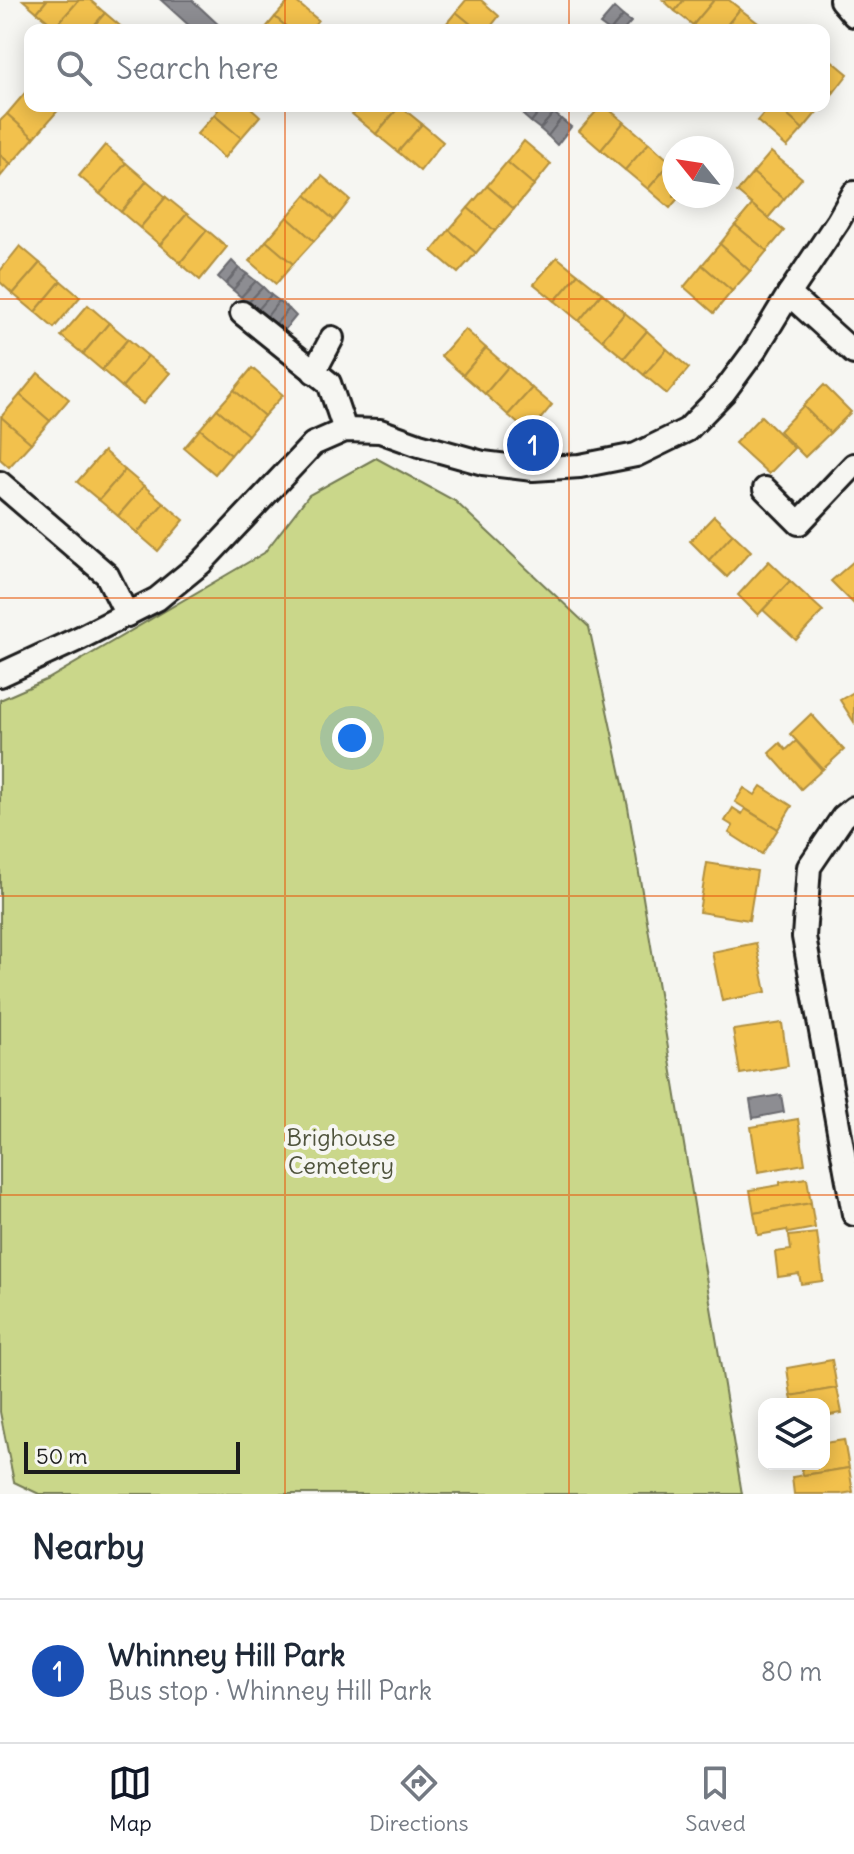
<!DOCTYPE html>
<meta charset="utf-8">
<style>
body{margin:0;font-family:Delius,sans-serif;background:#f6f6f7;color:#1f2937}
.controls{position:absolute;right:24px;bottom:24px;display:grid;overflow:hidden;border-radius:16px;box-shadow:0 4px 20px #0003}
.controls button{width:72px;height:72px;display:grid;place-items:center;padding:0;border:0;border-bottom:2px solid #e0e1e3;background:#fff;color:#1f2937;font:40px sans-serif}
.compass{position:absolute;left:662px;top:136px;width:72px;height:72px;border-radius:50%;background:#fff;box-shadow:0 4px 20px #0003;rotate:300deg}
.scale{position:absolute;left:24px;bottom:20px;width:216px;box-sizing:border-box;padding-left:8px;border:4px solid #1c1c1c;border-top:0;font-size:22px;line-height:28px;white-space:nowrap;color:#1c1c1c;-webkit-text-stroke:6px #f6f6f2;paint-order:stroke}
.you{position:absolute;left:352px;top:738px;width:28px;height:28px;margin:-20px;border:6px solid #fff;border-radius:50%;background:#1a73e8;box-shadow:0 0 0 12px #1a73e833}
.badge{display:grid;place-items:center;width:52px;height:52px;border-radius:50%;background:#111827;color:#fff;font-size:26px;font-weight:700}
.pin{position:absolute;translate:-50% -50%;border:4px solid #fff;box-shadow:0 2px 8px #0006}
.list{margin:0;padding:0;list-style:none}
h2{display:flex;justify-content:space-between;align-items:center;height:104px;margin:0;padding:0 32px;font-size:34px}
h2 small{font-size:26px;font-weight:400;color:#747a83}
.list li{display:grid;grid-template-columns:52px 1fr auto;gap:24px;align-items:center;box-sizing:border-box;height:144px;padding:0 32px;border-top:2px solid #e0e1e3}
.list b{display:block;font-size:30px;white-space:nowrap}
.list p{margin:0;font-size:26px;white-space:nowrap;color:#747a83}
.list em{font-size:26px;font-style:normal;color:#747a83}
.icon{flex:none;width:44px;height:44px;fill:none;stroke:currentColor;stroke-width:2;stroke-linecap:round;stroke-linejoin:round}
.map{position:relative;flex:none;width:854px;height:1494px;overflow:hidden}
.search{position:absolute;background:#fff;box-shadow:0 4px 20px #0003;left:24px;right:24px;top:24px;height:88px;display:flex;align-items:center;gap:20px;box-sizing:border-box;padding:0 28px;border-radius:16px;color:#747a83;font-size:30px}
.sheet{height:248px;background:#fff}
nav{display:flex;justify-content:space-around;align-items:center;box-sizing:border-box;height:112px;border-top:2px solid #e0e1e3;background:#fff;font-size:22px;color:#747a83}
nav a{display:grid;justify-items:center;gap:4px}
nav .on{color:#111827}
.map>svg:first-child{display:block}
.green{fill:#cad78a;stroke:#737a53;stroke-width:2}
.homes{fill:#f2c14e;stroke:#b2903f;stroke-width:2}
.industry{fill:#8d8d92;stroke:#6b6b6f;stroke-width:2}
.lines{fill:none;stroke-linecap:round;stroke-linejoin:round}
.minor-casing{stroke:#1c1c1c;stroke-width:28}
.minor{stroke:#f6f6f2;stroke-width:22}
.grid{fill:none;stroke:#e8590c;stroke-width:2;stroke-opacity:0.55}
.labels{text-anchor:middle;stroke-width:8;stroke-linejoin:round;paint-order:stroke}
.park-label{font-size:24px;fill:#50543d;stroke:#f6f6f2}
</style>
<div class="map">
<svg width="854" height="1494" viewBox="0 0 854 1494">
<rect width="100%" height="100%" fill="#f6f6f2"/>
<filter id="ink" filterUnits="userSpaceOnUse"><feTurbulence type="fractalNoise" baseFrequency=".0125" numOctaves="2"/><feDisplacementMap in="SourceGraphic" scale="16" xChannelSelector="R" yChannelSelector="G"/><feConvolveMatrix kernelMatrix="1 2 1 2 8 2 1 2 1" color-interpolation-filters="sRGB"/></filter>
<g filter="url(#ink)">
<path class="green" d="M376 458 455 501 589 627 628 807 742 1494H39L14 1482 0 1412V700L48 679 264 553 309 495Z"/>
<g class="homes">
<path d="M23 0H47L37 12Z"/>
<path d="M47 0H79L55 27 37 12Z"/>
<path d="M79 0H90L105 13 90 30H58L55 27Z"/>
<path d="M290 0H294L318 20 310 30H290L275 17Z"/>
<path d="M466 0H481L499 16 488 30H478L456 12Z"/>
<path d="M663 0H684L675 11Z"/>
<path d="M684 0H714L693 25 675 11Z"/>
<path d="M714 0H729L740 9 723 30H699L693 25Z"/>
<path d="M740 9 758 23 752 30H723Z"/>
<path d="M456 12 478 30H441Z"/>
<path d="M105 13 125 30H90Z"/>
<path d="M275 17 290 30H264Z"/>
<path d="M824 54 848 74 834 92 824 83Z"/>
<path d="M824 83 834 92 824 104Z"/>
<path d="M30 87V106L61 107 34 138 7 114Z"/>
<path d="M221 106H249L260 116 241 138 214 115Z"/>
<path d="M359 106H400L376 134 352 114Z"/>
<path d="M400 106 422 124 398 152 376 134Z"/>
<path d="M601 106H605L624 122 601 150 579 131Z"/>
<path d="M770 106H777L803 129 787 147 757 121Z"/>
<path d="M777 106H810L817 112 803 129Z"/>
<path d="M7 114 34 138 11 164 0 155V121Z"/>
<path d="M214 115 241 138 224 158 197 134Z"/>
<path d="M624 122 649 143 625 170 601 150Z"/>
<path d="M422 124 443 142 420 171 398 152Z"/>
<path d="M524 141 551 164 534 185 507 162Z"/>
<path d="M649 143 671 162 648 189 625 170Z"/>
<path d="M105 145 126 163 100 194 79 176Z"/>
<path d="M771 152 802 178 784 199 753 173Z"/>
<path d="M0 155 11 164 0 177Z"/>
<path d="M507 162 534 185 514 209 487 186Z"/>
<path d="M671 162 674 165V196H680L670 208 648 189Z"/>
<path d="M126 163 147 181 121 212 100 194Z"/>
<path d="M753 173 784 199 768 218 737 192Z"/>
<path d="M322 176 350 200 334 220 306 195Z"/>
<path d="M147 181 166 197 140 228 121 212Z"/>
<path d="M487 186 514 209 495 231 468 208Z"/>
<path d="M306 195 334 220 314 241 287 217Z"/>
<path d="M166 197 187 214 160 245 140 228Z"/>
<path d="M752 205 784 231 767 251 735 225Z"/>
<path d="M468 208 495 231 476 253 449 230Z"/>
<path d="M187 214 207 230 180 263 160 245Z"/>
<path d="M287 217 314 241 293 264 266 241Z"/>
<path d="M735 225 767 251 750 271 720 244Z"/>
<path d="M207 230 227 247 200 280 180 263Z"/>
<path d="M449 230 476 253 458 273 432 251Z"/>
<path d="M266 241 293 264 276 284 249 261Z"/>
<path d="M720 244 750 271 732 291 702 265Z"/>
<path d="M20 246 40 263 13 294 0 282V271Z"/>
<path d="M557 257 578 274 555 301 534 284Z"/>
<path d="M40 263 61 281 35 312 13 294Z"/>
<path d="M702 265 732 291 714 313 684 287Z"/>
<path d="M578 274 602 293 579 321 555 301Z"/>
<path d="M61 281 80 297 54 328 35 312Z"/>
<path d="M602 293 625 313 602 340 579 321Z"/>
<path d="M88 305 109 323 83 354 61 336Z"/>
<path d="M625 313 647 331 624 358 602 340Z"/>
<path d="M109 323 128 339 102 370 83 354Z"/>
<path d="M465 329 486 348 463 375 441 356Z"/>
<path d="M647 331 667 349 644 375 624 358Z"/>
<path d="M128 339 148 356 122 387 102 370Z"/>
<path d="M486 348 508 367 485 394 463 375Z"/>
<path d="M667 349 689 368 667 394 644 375Z"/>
<path d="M148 356 170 373 143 404 122 387Z"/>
<path d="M508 367 532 388 508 415 485 394Z"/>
<path d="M252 368 283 395 264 416 234 390Z"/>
<path d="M38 373 69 399 50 421 20 395Z"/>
<path d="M824 385 851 412 830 433 803 406Z"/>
<path d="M532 388 552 405 529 433 508 415Z"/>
<path d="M234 390 264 416 248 435 217 409Z"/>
<path d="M20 395 50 421 31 443 1 417Z"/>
<path d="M803 406 830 433 805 457 779 431Z"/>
<path d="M217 409 248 435 231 455 200 429Z"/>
<path d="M761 416 794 448 769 474 735 443Z"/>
<path d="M1 417 31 443 9 467 0 459Z"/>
<path d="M200 429 231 455 215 474 184 448Z"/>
<path d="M104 451 125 470 99 500 77 482Z"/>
<path d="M125 470 144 486 118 516 99 500Z"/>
<path d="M144 486 164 503 137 533 118 516Z"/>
<path d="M164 503 184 520 158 551 137 533Z"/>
<path d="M714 516 733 534 709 560 690 541Z"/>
<path d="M733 534 751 551 727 577 709 560Z"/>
<path d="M769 561 790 581 758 615 738 595Z"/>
<path d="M854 561V604L831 581Z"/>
<path d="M790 581 823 611 796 640 763 610Z"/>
<path d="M854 692V722L840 700Z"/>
<path d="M811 714 844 750 823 769 790 734Z"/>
<path d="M796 741 822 770 801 789 769 753 780 743 786 750Z"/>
<path d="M761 786 792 806 778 829 735 802 744 788 755 795Z"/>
<path d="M733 808 742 814 745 809 778 829 762 854 729 833 733 826 725 821Z"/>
<path d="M707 863 757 871 749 920 699 912Z"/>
<path d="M756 943 766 992 722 1001 712 952Z"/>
<path d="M782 1023 788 1066 740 1074 733 1030Z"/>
<path d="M798 1119 805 1164 758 1172 751 1127Z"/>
<path d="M807 1178 811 1203 754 1213 750 1190 780 1185V1182Z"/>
<path d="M811 1203 815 1228 788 1233 787 1230 758 1235 754 1213Z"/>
<path d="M817 1233 823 1281 801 1284 799 1274 778 1277 775 1252 791 1250 789 1236Z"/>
<path d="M832 1360 837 1388 791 1396 787 1368Z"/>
<path d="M837 1388 842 1413 824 1416V1404H793L791 1396Z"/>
<path d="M844 1440 849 1468 803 1475 801 1464H824V1443Z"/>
<path d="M849 1468 853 1492 841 1494H794L792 1477Z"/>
</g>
<g class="industry">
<path d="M161 0H192L222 28 221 30H194Z"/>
<path d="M614 8 623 16 611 30H608L600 24Z"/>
<path d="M623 16 631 22 624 30H611Z"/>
<path d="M530 106H544L531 122 523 115Z"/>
<path d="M544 106 554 113 540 129 531 122Z"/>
<path d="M554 113 561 119 548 136 540 129Z"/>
<path d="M561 119 571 127 557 145 548 136Z"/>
<path d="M232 261 239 268 226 284 218 277Z"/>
<path d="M239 268 247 274 233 290 226 284Z"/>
<path d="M247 274 256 281 241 297 233 290Z"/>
<path d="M256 281 263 287 248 303 241 297Z"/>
<path d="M263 287 271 295 257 311 248 303Z"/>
<path d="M271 295 279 301 266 318 257 311Z"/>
<path d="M279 301 289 309 275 325 266 318Z"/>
<path d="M289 309 296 316 283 332 275 325Z"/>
<path d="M781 1095 784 1112 753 1118 750 1100Z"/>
</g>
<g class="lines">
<g class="minor-casing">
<g id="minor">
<path d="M841 0 854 15"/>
<path d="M789 294 854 353"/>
<path d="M242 313 329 383 345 430"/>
<path d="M314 372 332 338"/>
<path d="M0 483 107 575 127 615"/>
<path d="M765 489 799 523 854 465"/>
<path d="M0 675 80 638 157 599 201 563 313 444 345 430 380 431 419 445 483 463 533 469 580 466 636 455 687 430 724 392 755 350 789 294 838 221 854 193"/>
<path d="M854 808 843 817 809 867 804 937 854 1214"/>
</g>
</g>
<use href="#minor" class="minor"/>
</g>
</g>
<path class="grid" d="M285 0V30M569 0V30M285 106V1494M569 106V1494M0 299H854M0 598H854M0 896H854M0 1195H854"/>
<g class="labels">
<g class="park-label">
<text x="341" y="1146">Brighouse<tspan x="341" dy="28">Cemetery</tspan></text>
</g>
</g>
</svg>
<div class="controls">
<button><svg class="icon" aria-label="layers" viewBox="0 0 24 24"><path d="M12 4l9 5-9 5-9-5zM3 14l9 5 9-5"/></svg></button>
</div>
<svg class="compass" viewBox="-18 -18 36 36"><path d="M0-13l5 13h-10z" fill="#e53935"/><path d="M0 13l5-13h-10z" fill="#747a83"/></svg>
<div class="scale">50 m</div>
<div class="you"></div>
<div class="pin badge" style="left:533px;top:445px;background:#1a4fb4">1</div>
<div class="search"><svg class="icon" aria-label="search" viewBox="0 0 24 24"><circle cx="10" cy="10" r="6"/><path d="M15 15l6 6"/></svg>Search here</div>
</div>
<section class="sheet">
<h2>Nearby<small></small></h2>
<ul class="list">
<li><span class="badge" style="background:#1a4fb4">1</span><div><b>Whinney Hill Park</b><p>Bus stop · Whinney Hill Park</p></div><em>80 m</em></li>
</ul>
</section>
<nav>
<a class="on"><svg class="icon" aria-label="map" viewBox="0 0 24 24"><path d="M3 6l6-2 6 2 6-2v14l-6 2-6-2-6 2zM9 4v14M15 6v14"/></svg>Map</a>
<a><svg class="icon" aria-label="directions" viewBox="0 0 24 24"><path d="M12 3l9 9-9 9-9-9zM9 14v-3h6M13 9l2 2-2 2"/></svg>Directions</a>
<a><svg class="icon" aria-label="saved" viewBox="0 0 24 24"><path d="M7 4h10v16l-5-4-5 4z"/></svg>Saved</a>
</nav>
